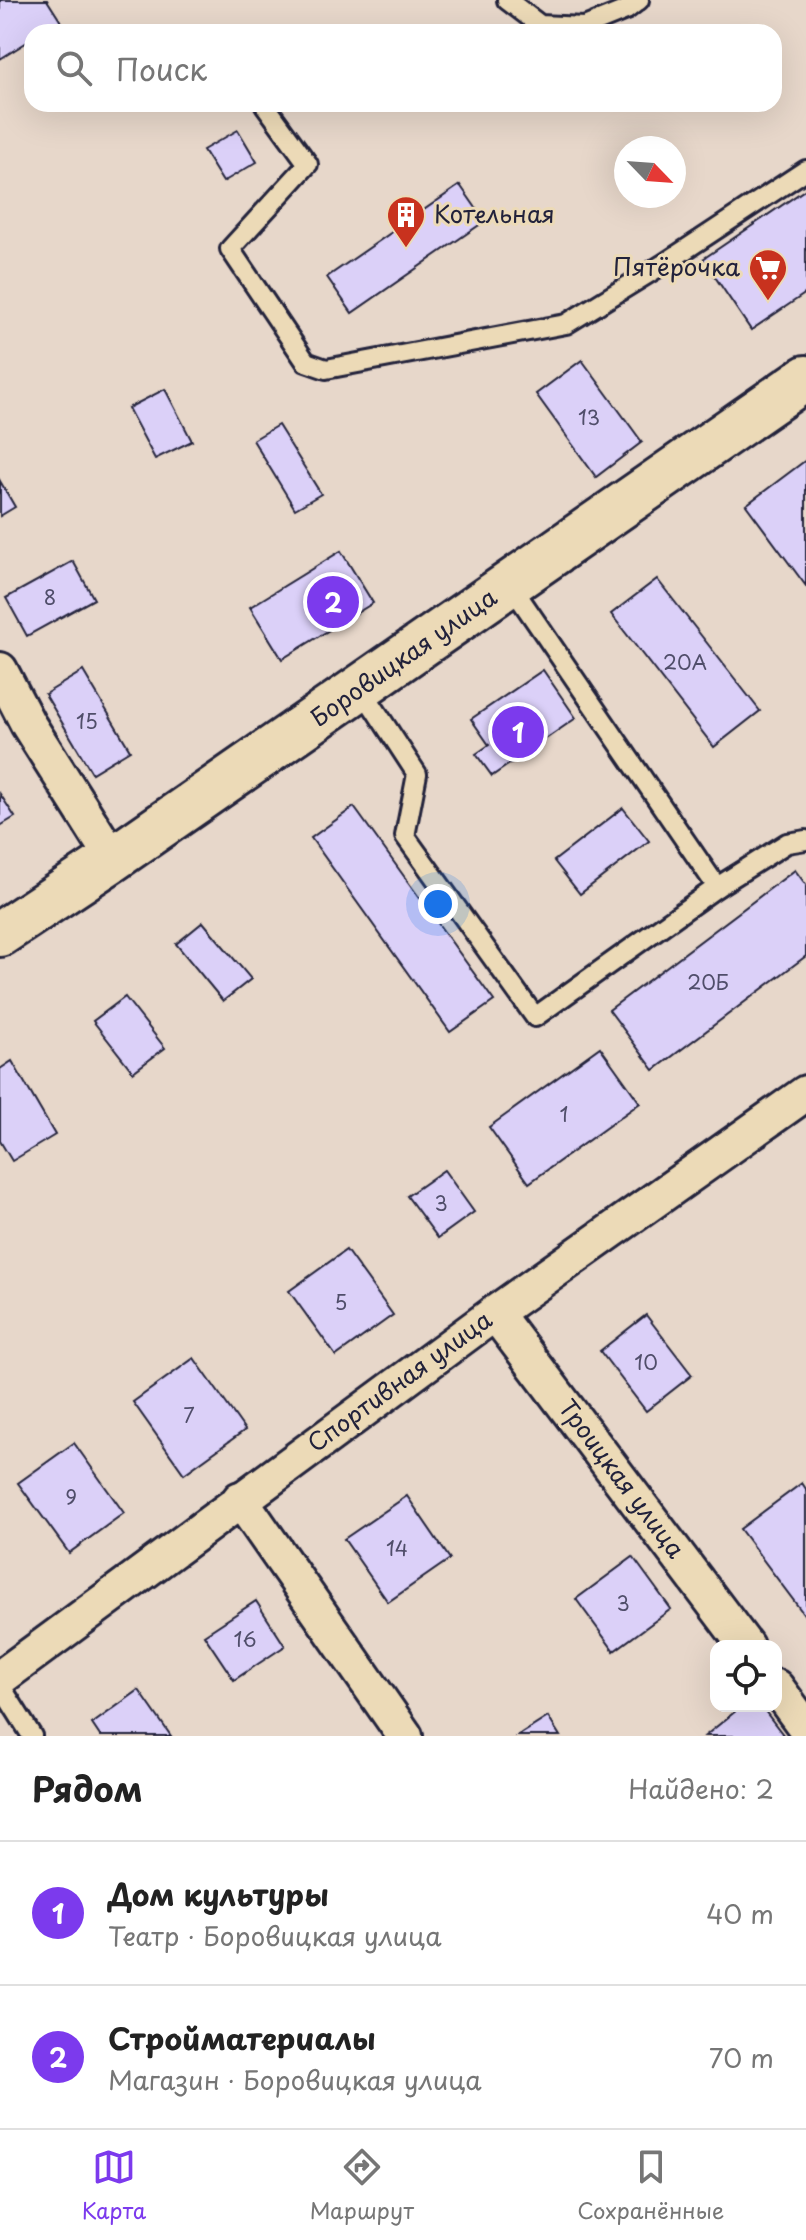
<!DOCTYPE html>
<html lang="ru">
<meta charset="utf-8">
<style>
body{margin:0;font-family:"Playpen Sans",sans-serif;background:#f6f6f6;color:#222}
.controls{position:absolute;right:24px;bottom:24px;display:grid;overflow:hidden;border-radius:16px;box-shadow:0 8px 32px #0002}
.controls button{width:72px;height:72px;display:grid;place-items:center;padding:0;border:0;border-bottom:2px solid #e0e0e0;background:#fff;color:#222;font:40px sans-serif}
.compass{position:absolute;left:614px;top:136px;width:72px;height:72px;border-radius:50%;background:#fff;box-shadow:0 8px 32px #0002;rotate:115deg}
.you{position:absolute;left:438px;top:904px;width:28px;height:28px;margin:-20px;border:6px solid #fff;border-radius:50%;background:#1a73e8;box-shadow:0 0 0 12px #1a73e833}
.badge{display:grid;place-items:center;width:52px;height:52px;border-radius:50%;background:#7c3aed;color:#fff;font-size:26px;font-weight:700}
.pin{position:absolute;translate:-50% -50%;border:4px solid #fff;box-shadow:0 2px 8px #0006}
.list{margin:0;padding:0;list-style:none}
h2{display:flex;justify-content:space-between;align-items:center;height:104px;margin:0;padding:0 32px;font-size:34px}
h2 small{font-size:26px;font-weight:400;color:#767676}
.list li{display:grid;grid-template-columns:52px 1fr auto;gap:24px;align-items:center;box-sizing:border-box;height:144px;padding:0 32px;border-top:2px solid #e0e0e0}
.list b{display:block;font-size:30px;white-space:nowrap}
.list p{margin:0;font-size:26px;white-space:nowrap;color:#767676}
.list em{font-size:26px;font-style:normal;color:#767676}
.icon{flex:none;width:44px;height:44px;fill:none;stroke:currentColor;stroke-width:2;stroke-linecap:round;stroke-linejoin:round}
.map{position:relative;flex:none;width:806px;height:1736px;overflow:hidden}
.search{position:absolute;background:#fff;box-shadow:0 8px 32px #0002;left:24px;right:24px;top:24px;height:88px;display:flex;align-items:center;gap:20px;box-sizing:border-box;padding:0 28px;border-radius:24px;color:#767676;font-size:30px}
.sheet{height:392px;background:#fff}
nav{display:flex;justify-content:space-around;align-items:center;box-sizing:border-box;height:112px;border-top:2px solid #e0e0e0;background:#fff;font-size:22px;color:#767676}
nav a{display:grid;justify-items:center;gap:4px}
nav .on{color:#7c3aed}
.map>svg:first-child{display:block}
.building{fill:#dbd0f8;stroke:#22223b;stroke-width:2}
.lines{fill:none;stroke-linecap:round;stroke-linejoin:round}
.lane-casing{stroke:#22223b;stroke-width:24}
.street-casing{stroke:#22223b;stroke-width:40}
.secondary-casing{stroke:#22223b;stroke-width:50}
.lane{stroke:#ecdab7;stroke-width:18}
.street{stroke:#ecdab7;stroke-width:34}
.secondary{stroke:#ecdab7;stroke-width:44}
.labels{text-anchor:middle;stroke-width:6;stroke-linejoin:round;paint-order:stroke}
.number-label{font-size:20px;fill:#504e6a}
.poi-label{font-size:24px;fill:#22223b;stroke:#ecdab7;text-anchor:start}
.street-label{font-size:24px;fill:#22223b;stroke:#ecdab7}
</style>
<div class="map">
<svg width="806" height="1736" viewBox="0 0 806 1736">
<rect width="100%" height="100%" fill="#e7d7ca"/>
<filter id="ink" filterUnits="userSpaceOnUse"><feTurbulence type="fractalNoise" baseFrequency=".0125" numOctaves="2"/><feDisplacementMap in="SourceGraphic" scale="16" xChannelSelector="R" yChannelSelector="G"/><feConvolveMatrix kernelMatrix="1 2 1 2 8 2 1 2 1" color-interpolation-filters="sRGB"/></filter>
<g filter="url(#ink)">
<g class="building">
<path d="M0 0H47L61 22 44 32H32V39L0 59Z"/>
<path d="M238 130 257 162 223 182 203 150Z"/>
<path d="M460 185 485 221 352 313 327 277Z"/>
<path d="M806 189V293L751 330 703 259Z"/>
<path d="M582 360 642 442 596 477 536 394Z"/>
<path d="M165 389 192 441 155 459 128 408Z"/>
<path d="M278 425 321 494 295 509 253 440Z"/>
<path d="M806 460V586L746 505Z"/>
<path d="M0 481 15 507 0 516Z"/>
<path d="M341 551 373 603 282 659 250 607Z"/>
<path d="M73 561 94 599 27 636 6 598Z"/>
<path d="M657 579 760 711 714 747 611 614Z"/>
<path d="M543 670 576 718 492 776 476 754 489 745 471 719Z"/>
<path d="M83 671 130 750 92 773 45 694Z"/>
<path d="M0 794 15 817 0 826Z"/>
<path d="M354 807 494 1001 450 1032 311 838Z"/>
<path d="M623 808 649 841 580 894 554 861Z"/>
<path d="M795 870 806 885V956L654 1070 609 1010Z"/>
<path d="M203 922 251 979 223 1001 176 944Z"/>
<path d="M125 997 165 1048 133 1072 93 1021Z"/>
<path d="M600 1047 640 1103 529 1183 489 1127Z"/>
<path d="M12 1061 55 1135 12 1161 0 1141V1069Z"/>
<path d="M444 1170 474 1212 438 1238 407 1196Z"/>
<path d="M346 1250 393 1315 336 1356 289 1291Z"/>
<path d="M646 1315 692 1375 646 1411 600 1351Z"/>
<path d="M194 1358 245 1430 184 1474 133 1402Z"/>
<path d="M74 1443 124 1513 69 1553 18 1483Z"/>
<path d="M802 1483 806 1489V1617L740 1529Z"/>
<path d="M407 1496 450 1559 388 1602 344 1539Z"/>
<path d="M633 1557 671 1609 614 1651 576 1599Z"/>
<path d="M256 1601 285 1646 234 1680 204 1635Z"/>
<path d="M139 1690 171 1736H100L92 1724Z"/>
<path d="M742 1706H761L784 1736H705Z"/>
<path d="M548 1717 560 1736H518Z"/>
</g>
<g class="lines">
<g class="lane-casing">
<g id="lane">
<path d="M507 0 540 25 584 27 626 10 639 0"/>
<path d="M265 105 308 164 230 249 306 362 326 369 566 324 662 265 806 170"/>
<path d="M361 688 417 774 405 836 535 1017 717 887 510 584"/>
<path d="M717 887 787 843 806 840"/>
<path d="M0 1685 32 1736"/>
</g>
</g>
<g class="street-casing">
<g id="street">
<path d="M0 670 28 724 113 859"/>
<path d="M495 1313 746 1646"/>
<path d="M240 1499 405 1736"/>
<path d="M0 1678 495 1313 806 1093"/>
<path d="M776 1687 806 1728"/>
</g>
</g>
<g class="secondary-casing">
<path id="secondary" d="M0 934 113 859 806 378"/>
</g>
<use href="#lane" class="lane"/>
<use href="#street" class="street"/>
<use href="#secondary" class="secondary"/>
</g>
</g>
<defs>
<g id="building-pin" transform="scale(2)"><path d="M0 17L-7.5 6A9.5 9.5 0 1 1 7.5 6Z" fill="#c8321e" stroke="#ecdab7"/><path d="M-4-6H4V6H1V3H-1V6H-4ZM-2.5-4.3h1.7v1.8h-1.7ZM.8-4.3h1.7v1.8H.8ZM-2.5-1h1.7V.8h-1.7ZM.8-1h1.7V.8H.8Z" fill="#fff"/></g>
<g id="supermarket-pin" transform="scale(2)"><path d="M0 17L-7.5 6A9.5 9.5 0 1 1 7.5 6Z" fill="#c8321e" stroke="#ecdab7"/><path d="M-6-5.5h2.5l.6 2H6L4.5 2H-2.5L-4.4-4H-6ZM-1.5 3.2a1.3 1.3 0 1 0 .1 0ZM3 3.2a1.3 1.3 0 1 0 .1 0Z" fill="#fff"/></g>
</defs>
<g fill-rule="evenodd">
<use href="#building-pin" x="406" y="215"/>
<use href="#supermarket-pin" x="768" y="268"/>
</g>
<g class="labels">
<g class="number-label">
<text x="589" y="425">13</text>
<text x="50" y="605">8</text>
<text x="685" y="670">20А</text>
<text x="87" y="729">15</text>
<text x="708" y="990">20Б</text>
<text x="564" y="1122">1</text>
<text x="441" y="1211">3</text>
<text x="341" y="1310">5</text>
<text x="646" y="1370">10</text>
<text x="189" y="1423">7</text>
<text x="71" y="1505">9</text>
<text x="397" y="1556">14</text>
<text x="623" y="1611">3</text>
<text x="245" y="1647">16</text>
</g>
<g class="poi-label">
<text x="434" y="223">Котельная</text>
<text x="740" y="276" text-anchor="end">Пятёрочка</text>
</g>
<g class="street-label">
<text transform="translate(404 658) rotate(-35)" y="8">Боровицкая улица</text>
<text transform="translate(400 1382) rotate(-36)" y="8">Спортивная улица</text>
<text transform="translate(621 1479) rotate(53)" y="8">Троицкая улица</text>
</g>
</g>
</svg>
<div class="controls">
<button><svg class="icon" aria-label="locate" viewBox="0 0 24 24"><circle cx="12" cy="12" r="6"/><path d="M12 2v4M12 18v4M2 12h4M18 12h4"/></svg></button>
</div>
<svg class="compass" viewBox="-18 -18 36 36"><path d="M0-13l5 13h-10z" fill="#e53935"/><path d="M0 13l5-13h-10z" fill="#767676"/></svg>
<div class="you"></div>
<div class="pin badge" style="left:518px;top:732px">1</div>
<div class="pin badge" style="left:333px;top:602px">2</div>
<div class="search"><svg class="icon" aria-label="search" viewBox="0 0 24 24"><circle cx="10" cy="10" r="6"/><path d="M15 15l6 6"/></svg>Поиск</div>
</div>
<section class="sheet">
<h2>Рядом<small>Найдено: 2</small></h2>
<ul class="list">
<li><span class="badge">1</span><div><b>Дом культуры</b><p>Театр · Боровицкая улица</p></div><em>40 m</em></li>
<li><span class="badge">2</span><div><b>Стройматериалы</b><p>Магазин · Боровицкая улица</p></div><em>70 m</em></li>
</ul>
</section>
<nav>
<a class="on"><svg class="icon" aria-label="map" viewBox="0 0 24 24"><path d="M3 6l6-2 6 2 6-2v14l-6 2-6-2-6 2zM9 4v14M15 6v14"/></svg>Карта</a>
<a><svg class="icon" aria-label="directions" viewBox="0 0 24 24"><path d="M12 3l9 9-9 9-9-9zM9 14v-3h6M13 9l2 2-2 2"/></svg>Маршрут</a>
<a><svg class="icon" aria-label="saved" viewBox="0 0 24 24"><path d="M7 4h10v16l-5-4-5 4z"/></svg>Сохранённые</a>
</nav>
